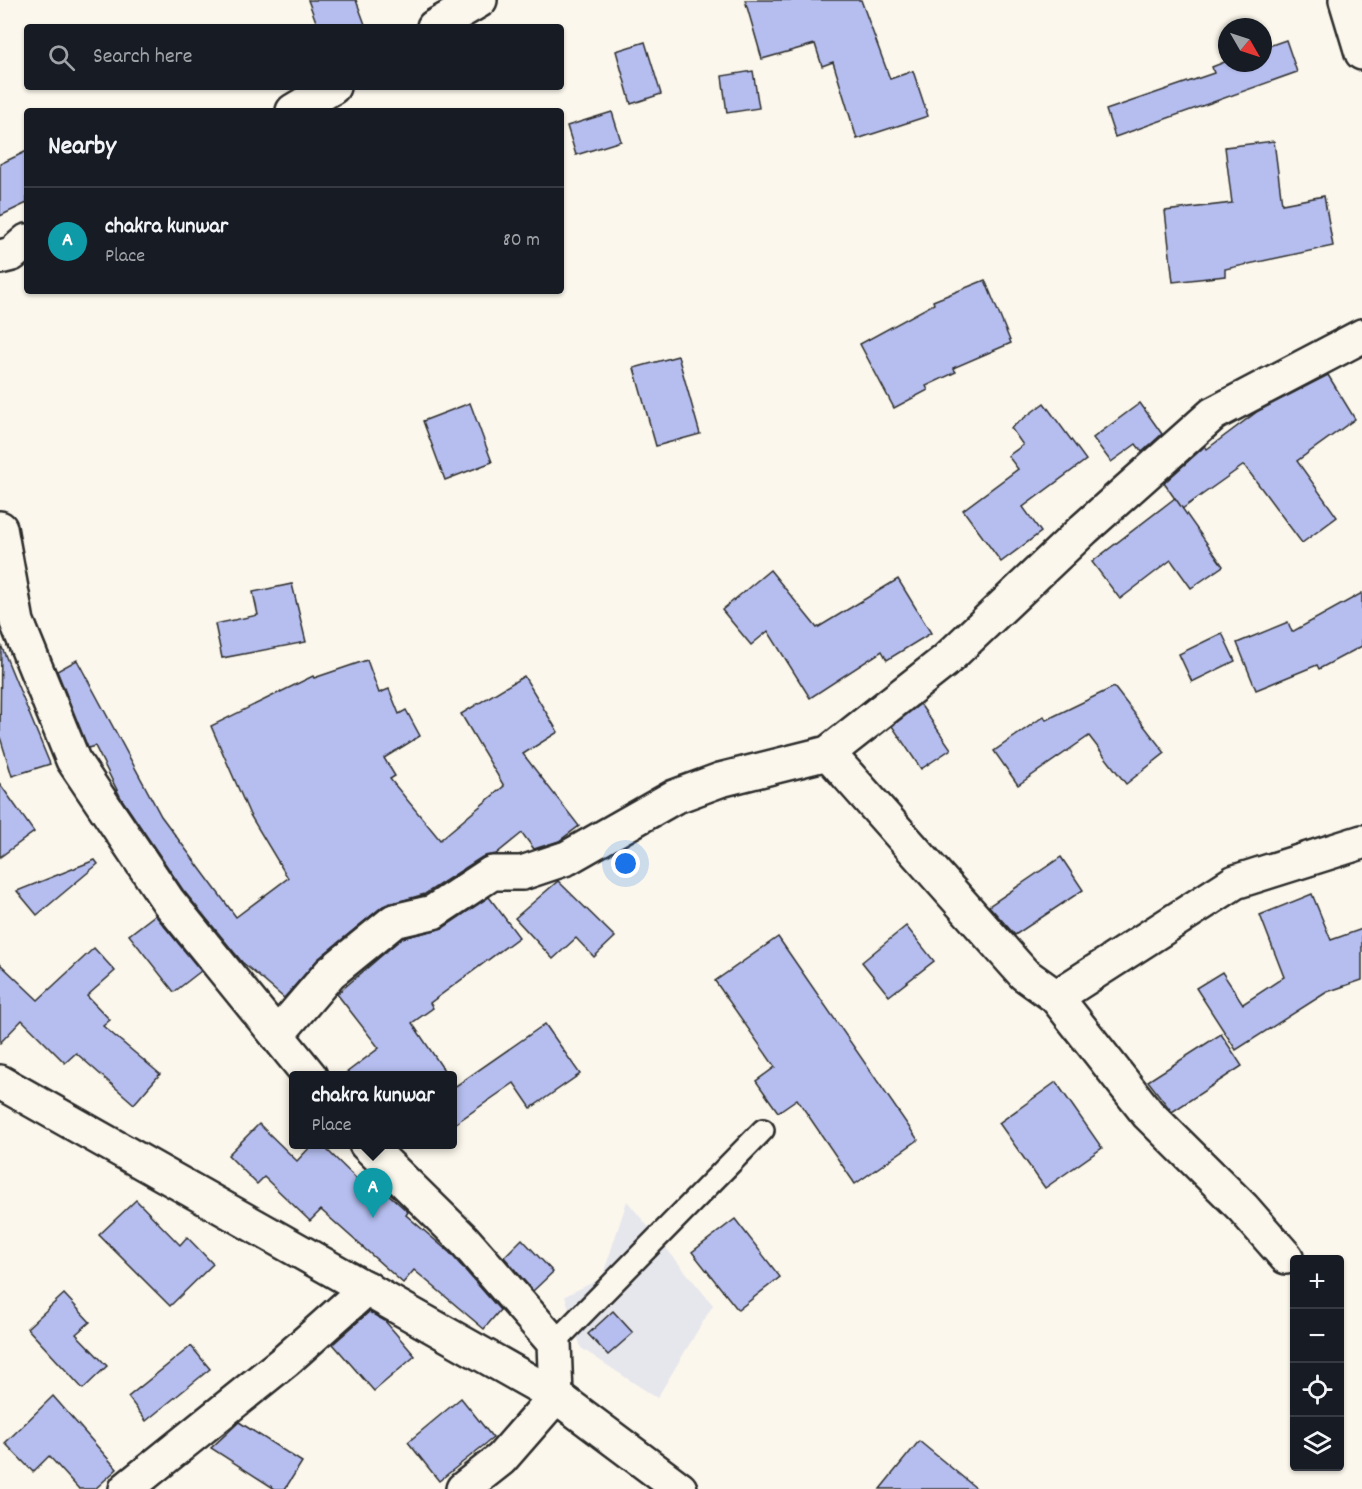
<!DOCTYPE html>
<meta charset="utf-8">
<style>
body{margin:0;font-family:Dekko,sans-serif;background:#242831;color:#f1f3f6}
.controls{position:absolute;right:18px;bottom:18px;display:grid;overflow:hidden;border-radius:6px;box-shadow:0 2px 4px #0004}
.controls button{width:54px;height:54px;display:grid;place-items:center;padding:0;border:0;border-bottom:2px solid #363941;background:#171b24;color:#f1f3f6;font:30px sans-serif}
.compass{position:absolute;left:1218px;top:18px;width:54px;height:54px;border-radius:50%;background:#171b24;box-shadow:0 2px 4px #0004;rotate:129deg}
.you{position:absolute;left:626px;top:864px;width:21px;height:21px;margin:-15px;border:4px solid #fff;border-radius:50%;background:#1a73e8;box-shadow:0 0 0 9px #1a73e833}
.badge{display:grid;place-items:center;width:39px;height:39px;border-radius:50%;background:#1f6fb2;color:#fff;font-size:20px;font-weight:700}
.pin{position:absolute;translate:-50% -50px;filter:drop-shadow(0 2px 3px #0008)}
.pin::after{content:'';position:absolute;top:32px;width:21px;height:18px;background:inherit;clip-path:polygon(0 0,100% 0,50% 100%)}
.popup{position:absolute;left:289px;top:1071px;width:168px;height:78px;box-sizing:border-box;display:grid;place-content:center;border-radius:6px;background:#171b24;filter:drop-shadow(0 2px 4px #0005);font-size:20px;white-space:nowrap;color:#9ea1a6}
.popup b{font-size:22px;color:#f1f3f6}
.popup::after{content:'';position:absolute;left:50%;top:100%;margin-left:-12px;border:12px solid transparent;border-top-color:#171b24}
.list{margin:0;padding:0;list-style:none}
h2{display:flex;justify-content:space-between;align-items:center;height:78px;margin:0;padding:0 24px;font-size:26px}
h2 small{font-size:20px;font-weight:400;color:#9ea1a6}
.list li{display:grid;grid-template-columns:39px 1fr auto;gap:18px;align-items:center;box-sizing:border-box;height:108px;padding:0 24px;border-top:2px solid #363941}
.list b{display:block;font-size:22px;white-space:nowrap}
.list p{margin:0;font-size:20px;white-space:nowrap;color:#9ea1a6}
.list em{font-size:20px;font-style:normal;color:#9ea1a6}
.icon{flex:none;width:33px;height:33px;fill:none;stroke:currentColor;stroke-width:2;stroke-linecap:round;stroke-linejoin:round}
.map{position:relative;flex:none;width:1362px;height:1489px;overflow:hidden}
.search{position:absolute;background:#171b24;box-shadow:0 2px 4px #0004;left:24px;top:24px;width:540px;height:66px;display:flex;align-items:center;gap:15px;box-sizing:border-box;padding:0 21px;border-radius:6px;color:#9ea1a6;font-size:22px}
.panel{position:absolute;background:#171b24;box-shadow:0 2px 4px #0004;left:24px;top:108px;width:540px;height:186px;border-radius:6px}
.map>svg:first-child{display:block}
.built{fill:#e6e6ed}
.building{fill:#b5beef;stroke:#2b2b2b;stroke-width:1.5}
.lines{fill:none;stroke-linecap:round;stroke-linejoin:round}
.lane-casing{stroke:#2b2b2b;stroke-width:26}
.street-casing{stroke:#2b2b2b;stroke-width:38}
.lane{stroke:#fbf7ec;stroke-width:21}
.street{stroke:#fbf7ec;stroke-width:33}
</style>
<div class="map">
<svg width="1362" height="1489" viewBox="0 0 1362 1489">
<rect width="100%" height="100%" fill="#fbf7ec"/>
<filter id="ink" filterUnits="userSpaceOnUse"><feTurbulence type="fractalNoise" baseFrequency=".0167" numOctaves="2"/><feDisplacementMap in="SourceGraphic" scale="12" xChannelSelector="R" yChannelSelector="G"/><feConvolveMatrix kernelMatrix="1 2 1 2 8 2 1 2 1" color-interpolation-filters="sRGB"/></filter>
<g filter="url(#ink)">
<path class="built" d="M627 1201 713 1305 657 1398 581 1348 565 1296 602 1278Z"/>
<g class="building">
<path d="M308 0H356L366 27H318Z"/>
<path d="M745 0H861L890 79 913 71 928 116 857 139 833 62 822 66 815 44 762 59Z"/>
<path d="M1286 40 1297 72 1115 137 1106 110 1214 73 1212 67 1227 61 1263 63V48Z"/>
<path d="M645 42 661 94 631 104 616 51Z"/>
<path d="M753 71 759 108 727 113 722 76Z"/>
<path d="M612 112 621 141 576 155 567 126Z"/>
<path d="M1274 141 1282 204 1324 196 1333 246 1225 269V276L1173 282 1165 211 1232 203 1225 147Z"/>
<path d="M27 151V203L0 216V164Z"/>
<path d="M985 280 1011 343 953 368 956 372 926 386 928 390 894 408 860 344 934 304 933 301Z"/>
<path d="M678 356 700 434 656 446 634 368Z"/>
<path d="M1328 375 1355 419 1297 461 1337 517 1302 543 1244 465 1182 509 1164 483 1205 446 1207 449 1258 411Z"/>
<path d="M470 403 492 462 445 480 423 421Z"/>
<path d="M1044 403 1086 460 1023 507 1041 532 1001 562 963 510 1018 469 1008 456 1023 445 1011 428Z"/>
<path d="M1140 403 1162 434 1142 452 1136 444 1111 462 1093 438Z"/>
<path d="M1175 498 1223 566 1191 588 1171 560 1120 599 1092 562Z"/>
<path d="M770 570 817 628 898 579 931 633 887 660 882 651 810 698 768 631 751 645 722 610Z"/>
<path d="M292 584 306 642 222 658 215 624 258 615 253 592Z"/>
<path d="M1362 593V646L1319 669 1317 665 1256 690 1237 643 1288 622 1292 632Z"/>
<path d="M1222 633 1235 661 1192 682 1179 654Z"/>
<path d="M1 645 50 764 12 776 0 737Z"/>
<path d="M77 660 161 816 236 917 288 878 250 815 211 726 313 676 314 678 367 660 379 693 389 689 399 714 406 710 420 736 384 758 395 776 390 779 440 840 504 786 461 714 524 676 558 732 523 754 579 826 559 841 534 849 522 833 496 854 482 857 425 894 383 906 318 959 284 998 242 962 183 890 121 798 95 746 88 748 57 671Z"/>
<path d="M1114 687 1165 753 1126 784 1089 736 1018 785 994 751 1044 716 1046 720Z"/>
<path d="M920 704 951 749 921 769 892 726Z"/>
<path d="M0 784 34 832 0 857Z"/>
<path d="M1061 857 1083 890 1015 935 989 906Z"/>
<path d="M95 860 98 864 37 915 17 891Z"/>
<path d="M558 881 615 937 594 957 576 938 553 959 515 918Z"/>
<path d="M1312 894 1331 940 1362 929V980L1327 992 1236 1050 1196 988 1222 972 1243 1004 1284 977 1260 915Z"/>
<path d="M489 897 519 937 430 1003 433 1008 412 1023 448 1076H342L379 1048 337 994 402 938 443 928Z"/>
<path d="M155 915 201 971 174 992 129 935Z"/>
<path d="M906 926 934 961 889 996 862 962Z"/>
<path d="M778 937 918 1140 855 1184 797 1099 778 1112 756 1081 775 1067 715 981Z"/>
<path d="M94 948 115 971 87 996 110 1020 103 1026 160 1074 134 1104 76 1053 65 1063 22 1020 0 1043V964L38 1000Z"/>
<path d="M545 1024 580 1074 531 1108 514 1083 453 1125V1088Z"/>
<path d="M1221 1034 1242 1066 1172 1112 1148 1081Z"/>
<path d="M1056 1082 1102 1148 1045 1188 999 1123Z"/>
<path d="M259 1124 297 1161 313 1144H321L368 1190 375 1182 408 1212 406 1215 450 1253 500 1310 484 1329 414 1270 403 1283 321 1210 310 1221 264 1177 257 1184 228 1155Z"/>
<path d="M136 1200 180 1245 187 1237 213 1264 170 1306 99 1235Z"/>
<path d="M735 1219 780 1277 738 1310 692 1252Z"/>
<path d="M522 1239 553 1272 533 1291 504 1257Z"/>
<path d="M64 1294 90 1322 76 1334 107 1366 83 1389 27 1328Z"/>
<path d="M613 1311 633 1333 608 1355 588 1334Z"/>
<path d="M369 1312 385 1321 415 1356 374 1391 333 1344Z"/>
<path d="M191 1346 210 1369 146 1421 128 1397Z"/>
<path d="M53 1396 117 1469 95 1489H79L49 1456 33 1472 5 1443Z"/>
<path d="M461 1398 493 1438 439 1481 408 1442Z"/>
<path d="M239 1422 302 1462 285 1489H275L211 1448Z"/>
<path d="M919 1441 977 1489H880Z"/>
</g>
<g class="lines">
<g class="lane-casing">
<path id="lane" d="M554 1343 763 1130"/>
</g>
<g class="street-casing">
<g id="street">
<path d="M1346 0 1362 53"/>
<path d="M434 27 480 0"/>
<path d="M293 111 333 87"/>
<path d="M0 257 12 254 27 241"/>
<path d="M0 528 17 622 73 760 168 901 310 1076"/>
<path d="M828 753 1024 974 1056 997 1235 882 1362 842"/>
<path d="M1056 997 1148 1114 1243 1208 1286 1257"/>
<path d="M277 1035 330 973 394 921 433 912 492 873H522L567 858 674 797 720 780 828 753 945 661 1084 529 1213 414 1362 336"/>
<path d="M0 1082 556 1396 680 1489"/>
<path d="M366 1144 464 1240 554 1343 556 1396 501 1459 463 1489"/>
<path d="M126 1489 285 1361 367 1288"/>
</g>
</g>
<use href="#lane" class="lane"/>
<use href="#street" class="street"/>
</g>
</g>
</svg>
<div class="controls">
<button>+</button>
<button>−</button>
<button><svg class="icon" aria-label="locate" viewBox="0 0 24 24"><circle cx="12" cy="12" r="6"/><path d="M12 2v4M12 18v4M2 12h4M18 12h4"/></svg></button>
<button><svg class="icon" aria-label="layers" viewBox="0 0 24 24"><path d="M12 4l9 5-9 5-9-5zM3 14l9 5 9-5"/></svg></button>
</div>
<svg class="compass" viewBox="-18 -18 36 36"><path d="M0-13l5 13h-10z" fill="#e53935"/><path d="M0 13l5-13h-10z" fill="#9ea1a6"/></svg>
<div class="you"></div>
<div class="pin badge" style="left:373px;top:1218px;background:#0f9aa8">A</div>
<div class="popup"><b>chakra kunwar</b>Place</div>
<div class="search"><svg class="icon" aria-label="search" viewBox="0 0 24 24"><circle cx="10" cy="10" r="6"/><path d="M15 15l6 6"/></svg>Search here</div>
<section class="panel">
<h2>Nearby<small></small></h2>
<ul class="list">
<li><span class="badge" style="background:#0f9aa8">A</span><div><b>chakra kunwar</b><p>Place</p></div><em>80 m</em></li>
</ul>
</section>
</div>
